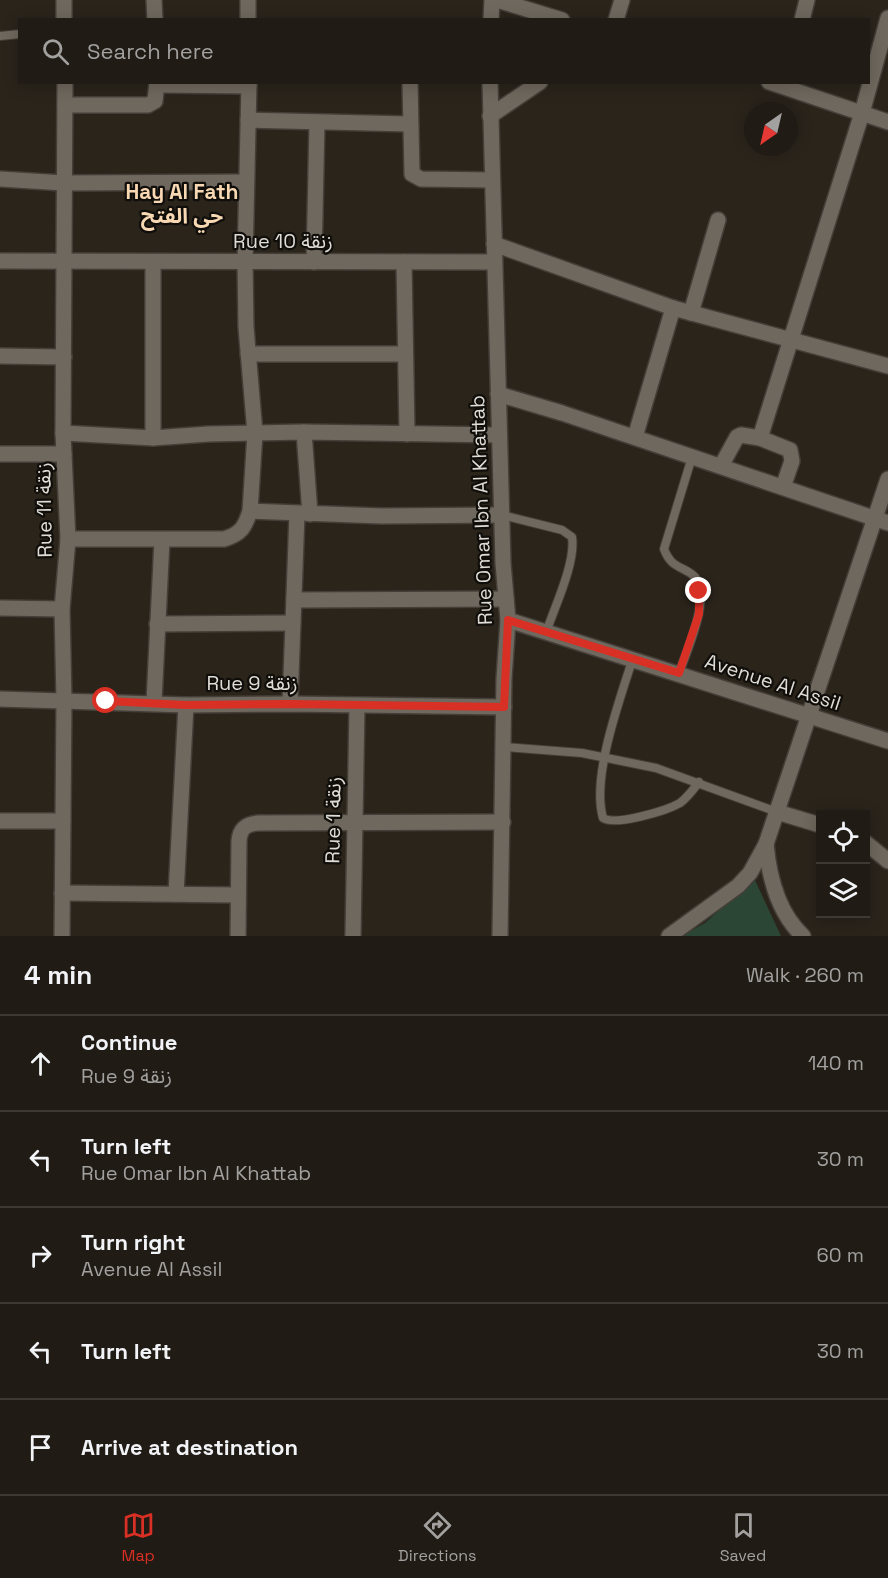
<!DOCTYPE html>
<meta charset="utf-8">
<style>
body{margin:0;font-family:"Space Grotesk","Noto Sans Arabic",sans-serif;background:#2d2822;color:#f1f3f6}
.controls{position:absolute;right:18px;bottom:18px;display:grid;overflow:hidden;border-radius:0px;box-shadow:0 3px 15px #0003}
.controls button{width:54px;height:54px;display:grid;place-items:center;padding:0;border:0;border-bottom:2px solid #3d3934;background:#201b14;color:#f1f3f6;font:30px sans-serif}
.compass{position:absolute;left:744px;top:102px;width:54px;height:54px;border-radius:50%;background:#201b14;box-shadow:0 3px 15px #0003;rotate:214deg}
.stop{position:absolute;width:18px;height:18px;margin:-14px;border:4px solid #d93025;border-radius:50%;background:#fff}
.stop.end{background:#d93025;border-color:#fff;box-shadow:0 2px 6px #0008}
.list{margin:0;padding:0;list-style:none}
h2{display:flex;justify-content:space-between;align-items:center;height:78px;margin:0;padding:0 24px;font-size:26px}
h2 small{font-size:20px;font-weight:400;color:#a2a1a0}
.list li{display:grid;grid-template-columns:39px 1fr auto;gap:18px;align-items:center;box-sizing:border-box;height:96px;padding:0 24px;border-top:2px solid #3d3934}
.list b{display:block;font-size:22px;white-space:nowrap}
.list p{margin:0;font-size:20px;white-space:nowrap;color:#a2a1a0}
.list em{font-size:20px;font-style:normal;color:#a2a1a0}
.icon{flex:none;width:33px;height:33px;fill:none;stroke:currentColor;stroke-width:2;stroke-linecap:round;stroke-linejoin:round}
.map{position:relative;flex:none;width:888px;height:936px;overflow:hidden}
.search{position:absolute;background:#201b14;box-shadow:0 3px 15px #0003;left:18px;right:18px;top:18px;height:66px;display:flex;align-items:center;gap:15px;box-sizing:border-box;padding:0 21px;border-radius:0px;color:#a2a1a0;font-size:22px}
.sheet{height:558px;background:#201b14}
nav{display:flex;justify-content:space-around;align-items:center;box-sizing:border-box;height:84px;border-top:2px solid #3d3934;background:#201b14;font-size:16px;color:#a2a1a0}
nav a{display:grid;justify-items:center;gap:3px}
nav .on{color:#d93025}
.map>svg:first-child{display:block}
.green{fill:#2c4635}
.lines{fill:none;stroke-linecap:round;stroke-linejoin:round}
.service-casing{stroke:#443e38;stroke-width:10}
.minor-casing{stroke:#443e38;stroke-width:18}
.tertiary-casing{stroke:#443e38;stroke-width:18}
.service{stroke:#6f685e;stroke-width:8}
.minor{stroke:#6f685e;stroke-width:15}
.tertiary{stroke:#6f685e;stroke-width:15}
.route{stroke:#d93025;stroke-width:8}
.labels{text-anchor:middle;stroke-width:4.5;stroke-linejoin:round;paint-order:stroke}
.street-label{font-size:20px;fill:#dfdbd5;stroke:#100e0a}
.neighbourhood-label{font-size:21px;font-weight:bold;fill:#f8d7b3;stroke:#100e0a}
</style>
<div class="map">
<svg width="888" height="936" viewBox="0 0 888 936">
<rect width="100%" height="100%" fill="#2a241b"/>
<path class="green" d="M754 878 781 936H681L705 923Z"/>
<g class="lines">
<g class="service-casing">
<g id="service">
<path d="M0 36 20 34"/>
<path d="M502 515 562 530 572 537C576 562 555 606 547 630"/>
<path d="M633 658C620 699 591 777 603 818 615 826 666 811 680 803 688 797 693 790 699 782"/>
<path d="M679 673C686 653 712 596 695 577 683 565 672 570 664 549L692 457"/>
<path d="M504 747 582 753 656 768 777 812"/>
</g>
</g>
<g class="minor-casing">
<g id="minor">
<path d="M64 0V20"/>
<path d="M154 0 155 20"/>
<path d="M248 0V20"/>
<path d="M497 0 562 20"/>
<path d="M616 20 622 0"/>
<path d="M802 20 807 0"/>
<path d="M410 82 412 174 421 179 492 180"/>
<path d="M769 82 888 122"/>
<path d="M157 85 249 86"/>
<path d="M65 105H148L155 101 157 82"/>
<path d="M490 116 540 82"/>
<path d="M248 120 409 124"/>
<path d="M0 179 64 183 246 182"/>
<path d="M494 244 673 308 888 366"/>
<path d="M0 261 494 262"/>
<path d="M314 262 317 122"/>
<path d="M404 262 407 434"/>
<path d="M691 313 718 220"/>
<path d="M248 354H405"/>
<path d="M0 356 64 357"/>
<path d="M498 394 562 413 888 523"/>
<path d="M304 432 310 514"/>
<path d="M63 433 153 438 208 434 304 432 499 435"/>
<path d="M635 437 673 308"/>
<path d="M153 438V262"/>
<path d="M760 438 790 450 792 461 783 487"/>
<path d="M0 454H64"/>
<path d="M721 466 737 437 741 435 760 438 862 113 888 18"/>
<path d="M250 511 382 516 502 515"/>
<path d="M68 539H224C241 534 245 527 250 511L255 433 246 327 245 262 249 82"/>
<path d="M294 600 506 599"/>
<path d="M0 608 62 609"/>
<path d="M157 624 293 623"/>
<path d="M0 699 186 705 290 704 504 707"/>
<path d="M154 702 162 540"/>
<path d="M290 704 297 514"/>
<path d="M777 812 820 825"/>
<path d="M0 821H63"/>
<path d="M866 843 888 861"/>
<path d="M766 844C769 877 778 913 803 936"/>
<path d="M62 893 238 895"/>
<path d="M176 894 186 705"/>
<path d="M62 936 64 700 62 609 68 539 63 433 65 82"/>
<path d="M238 936 239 841C240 829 245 824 258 823L503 822"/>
<path d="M353 936 357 705"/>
<path d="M669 936 738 886 750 873 766 844 888 479"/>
</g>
</g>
<g class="tertiary-casing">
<g id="tertiary">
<path d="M491 20 492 0"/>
<path d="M490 82 503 563 508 620 504 679 500 936"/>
<path d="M508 620 888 741"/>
</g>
</g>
<use href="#service" class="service"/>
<use href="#minor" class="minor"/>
<use href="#tertiary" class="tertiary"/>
</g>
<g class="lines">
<path class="route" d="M106 701 186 705 290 704 504 707 508 620 679 673 699 614V591"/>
</g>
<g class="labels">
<g class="street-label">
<text x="283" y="248">Rue 10 زنقة</text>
<text transform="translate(44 510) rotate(-91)" y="7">Rue 11 زنقة</text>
<text transform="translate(481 510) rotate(-92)" y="7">Rue Omar Ibn Al Khattab</text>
<text transform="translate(773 682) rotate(18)" y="7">Avenue Al Assil</text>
<text x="252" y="690">Rue 9 زنقة</text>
<text transform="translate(333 820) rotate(-89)" y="7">Rue 1 زنقة</text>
</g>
<g class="neighbourhood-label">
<text x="182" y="199">Hay Al Fath<tspan x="182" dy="24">حي الفتح</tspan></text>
</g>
</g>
</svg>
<div class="controls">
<button><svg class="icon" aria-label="locate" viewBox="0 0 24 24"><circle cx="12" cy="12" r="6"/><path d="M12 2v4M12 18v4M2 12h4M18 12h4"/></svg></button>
<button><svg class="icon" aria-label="layers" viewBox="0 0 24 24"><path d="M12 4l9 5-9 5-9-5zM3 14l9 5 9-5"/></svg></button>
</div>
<svg class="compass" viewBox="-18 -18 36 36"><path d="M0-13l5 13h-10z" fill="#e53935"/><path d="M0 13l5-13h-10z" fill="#a2a1a0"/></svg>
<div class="stop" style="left:106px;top:701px"></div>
<div class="stop end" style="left:699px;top:591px"></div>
<div class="search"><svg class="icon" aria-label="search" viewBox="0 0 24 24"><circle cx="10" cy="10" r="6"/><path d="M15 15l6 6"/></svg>Search here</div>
</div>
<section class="sheet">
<h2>4 min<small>Walk · 260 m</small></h2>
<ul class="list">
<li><svg class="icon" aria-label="ahead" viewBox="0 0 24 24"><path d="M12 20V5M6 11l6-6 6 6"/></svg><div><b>Continue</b><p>Rue 9 زنقة</p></div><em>140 m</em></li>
<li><svg class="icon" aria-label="left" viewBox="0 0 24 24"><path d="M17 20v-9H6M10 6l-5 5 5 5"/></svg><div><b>Turn left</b><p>Rue Omar Ibn Al Khattab</p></div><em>30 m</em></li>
<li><svg class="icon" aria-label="right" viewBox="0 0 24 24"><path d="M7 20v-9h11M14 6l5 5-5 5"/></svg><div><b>Turn right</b><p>Avenue Al Assil</p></div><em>60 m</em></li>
<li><svg class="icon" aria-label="left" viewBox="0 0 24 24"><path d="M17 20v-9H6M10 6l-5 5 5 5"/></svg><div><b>Turn left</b></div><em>30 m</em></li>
<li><svg class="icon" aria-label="arrive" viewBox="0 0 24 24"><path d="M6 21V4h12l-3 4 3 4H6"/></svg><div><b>Arrive at destination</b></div></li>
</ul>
</section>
<nav>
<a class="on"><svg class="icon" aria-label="map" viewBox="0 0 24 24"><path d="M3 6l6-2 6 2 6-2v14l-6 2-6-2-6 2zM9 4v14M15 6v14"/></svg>Map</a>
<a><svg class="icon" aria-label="directions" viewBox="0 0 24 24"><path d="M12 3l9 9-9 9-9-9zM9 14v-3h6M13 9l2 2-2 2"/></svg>Directions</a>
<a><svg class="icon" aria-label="saved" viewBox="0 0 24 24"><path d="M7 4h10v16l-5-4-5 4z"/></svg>Saved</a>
</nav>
